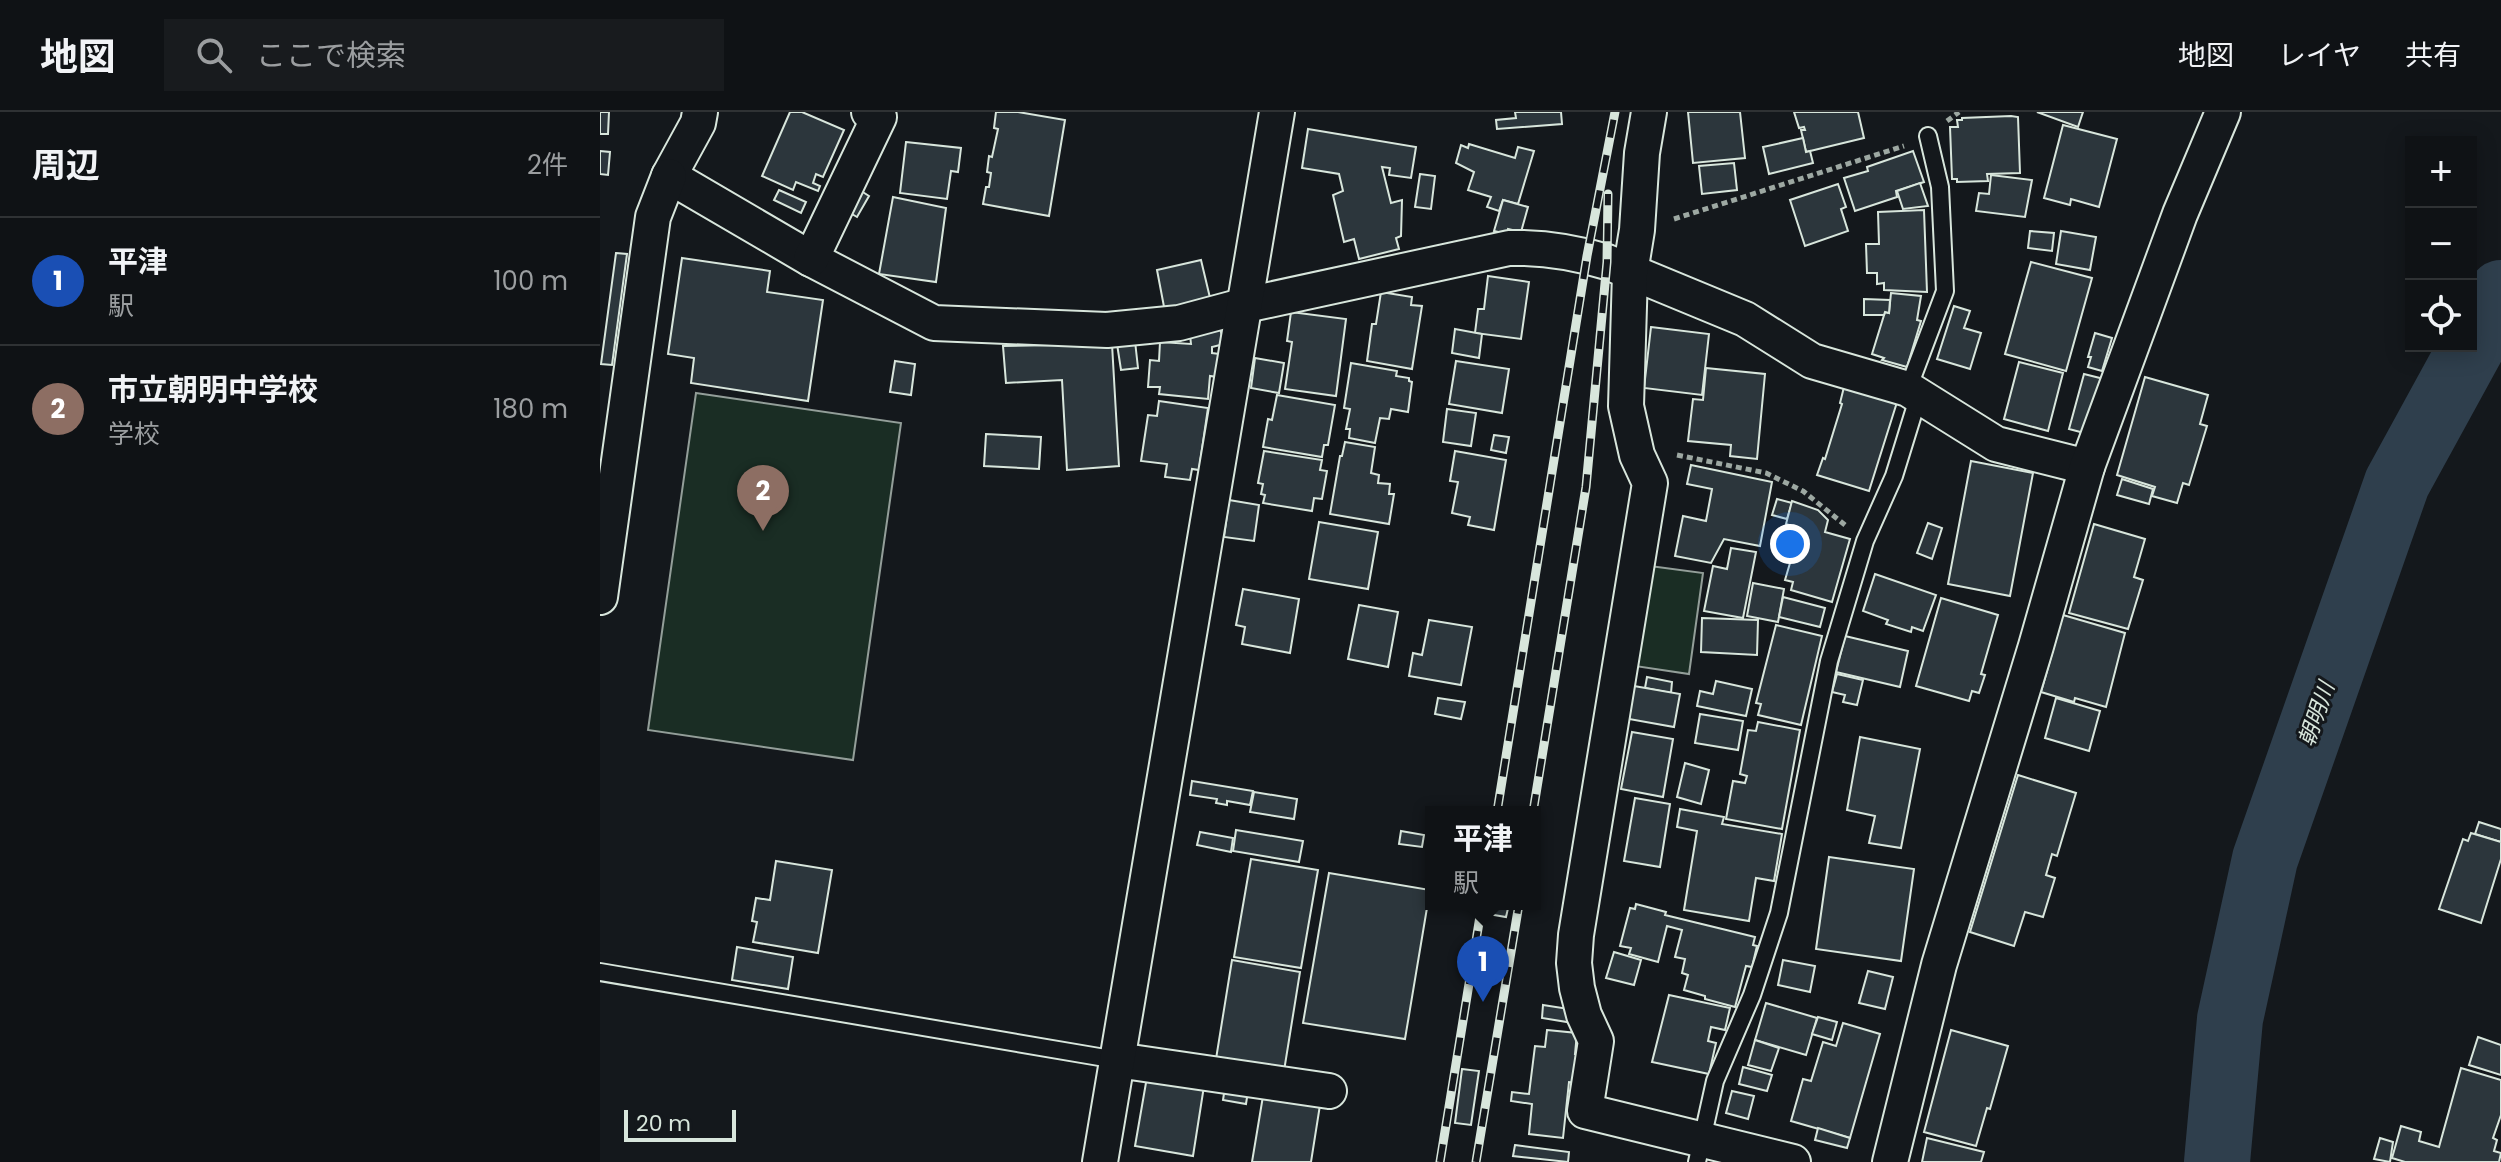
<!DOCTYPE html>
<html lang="ja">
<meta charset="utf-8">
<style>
body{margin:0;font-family:Poppins,"Noto Sans JP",sans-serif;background:#181b1e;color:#f1f3f6}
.controls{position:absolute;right:24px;top:24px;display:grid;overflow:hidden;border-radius:0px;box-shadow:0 4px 20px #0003}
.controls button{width:72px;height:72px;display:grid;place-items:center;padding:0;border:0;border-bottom:2px solid #2f3234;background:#0f1215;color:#f1f3f6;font:40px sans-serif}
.scale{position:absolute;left:24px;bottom:20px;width:112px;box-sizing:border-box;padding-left:8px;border:4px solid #d8e6dc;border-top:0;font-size:22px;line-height:28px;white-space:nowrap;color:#d8e6dc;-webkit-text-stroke:6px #14181c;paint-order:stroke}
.you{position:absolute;left:1190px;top:432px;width:28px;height:28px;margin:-20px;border:6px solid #fff;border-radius:50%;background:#1a73e8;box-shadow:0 0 0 12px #1a73e833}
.badge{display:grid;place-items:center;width:52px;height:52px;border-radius:50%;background:#0b8043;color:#fff;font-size:26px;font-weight:700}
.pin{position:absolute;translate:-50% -66px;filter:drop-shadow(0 2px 4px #0008)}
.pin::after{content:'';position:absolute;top:42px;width:28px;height:24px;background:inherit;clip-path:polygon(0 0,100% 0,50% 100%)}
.popup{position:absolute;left:825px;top:694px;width:116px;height:104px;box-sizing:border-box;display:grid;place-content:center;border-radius:0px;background:#0f1215;filter:drop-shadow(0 2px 6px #0005);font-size:26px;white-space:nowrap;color:#9b9ea0}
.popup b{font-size:30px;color:#f1f3f6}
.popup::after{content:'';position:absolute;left:50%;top:100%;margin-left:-16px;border:16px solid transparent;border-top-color:#0f1215}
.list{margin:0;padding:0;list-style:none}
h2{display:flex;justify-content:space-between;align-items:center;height:104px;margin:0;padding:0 32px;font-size:34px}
h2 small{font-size:26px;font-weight:400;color:#9b9ea0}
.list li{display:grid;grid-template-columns:52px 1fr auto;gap:24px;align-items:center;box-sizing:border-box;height:128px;padding:0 32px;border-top:2px solid #2f3234}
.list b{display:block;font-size:30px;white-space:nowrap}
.list p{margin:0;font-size:26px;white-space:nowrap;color:#9b9ea0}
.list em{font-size:26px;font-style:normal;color:#9b9ea0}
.icon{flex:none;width:44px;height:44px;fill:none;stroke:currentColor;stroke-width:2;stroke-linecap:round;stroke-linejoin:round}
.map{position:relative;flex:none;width:1901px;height:1050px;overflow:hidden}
header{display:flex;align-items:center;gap:48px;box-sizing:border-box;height:112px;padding:0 40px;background:#0f1215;border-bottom:2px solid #2f3234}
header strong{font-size:38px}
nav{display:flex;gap:44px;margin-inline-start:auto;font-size:28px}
.search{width:560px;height:72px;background:#181b1e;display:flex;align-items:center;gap:20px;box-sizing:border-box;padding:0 28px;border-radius:0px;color:#9b9ea0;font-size:30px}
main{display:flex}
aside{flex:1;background:#0f1215}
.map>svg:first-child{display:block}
.green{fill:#1a2d24;stroke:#939e99;stroke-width:2}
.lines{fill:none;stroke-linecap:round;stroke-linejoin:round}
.river{stroke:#2f3f4d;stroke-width:66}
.building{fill:#2c363c;stroke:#d8e6dc;stroke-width:2}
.lane-casing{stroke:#d8e6dc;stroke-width:20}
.street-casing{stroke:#d8e6dc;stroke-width:38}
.path{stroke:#9da8a2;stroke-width:5;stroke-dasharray:6 4;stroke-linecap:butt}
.lane{stroke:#14181c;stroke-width:16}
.street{stroke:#14181c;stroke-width:34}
.rail-casing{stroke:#d8e6dc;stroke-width:9}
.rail{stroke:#14181c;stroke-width:6;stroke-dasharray:18;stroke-linecap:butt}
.labels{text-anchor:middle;stroke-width:6;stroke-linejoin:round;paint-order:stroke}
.water-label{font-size:22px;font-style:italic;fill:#d8e6dc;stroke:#14181c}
</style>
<header>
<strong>地図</strong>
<div class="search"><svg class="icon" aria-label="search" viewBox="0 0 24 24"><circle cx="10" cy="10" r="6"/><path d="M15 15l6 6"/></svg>ここで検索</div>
<nav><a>地図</a><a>レイヤ</a><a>共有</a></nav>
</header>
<main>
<aside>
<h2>周辺<small>2件</small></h2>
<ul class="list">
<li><span class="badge" style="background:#1a4fb4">1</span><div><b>平津</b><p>駅</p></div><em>100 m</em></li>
<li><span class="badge" style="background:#8d6e63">2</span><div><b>市立朝明中学校</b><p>学校</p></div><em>180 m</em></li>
</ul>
</aside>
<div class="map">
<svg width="1901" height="1050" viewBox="0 0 1901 1050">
<rect width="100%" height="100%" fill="#14181c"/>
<g class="green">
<path d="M96 281 301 311 253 648 48 618Z"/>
<path d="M1050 454 1103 461 1089 562 1035 554Z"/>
</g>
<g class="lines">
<path class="river" d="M1617 1050 1630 907 1665 747 1797 371 1901 181"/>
</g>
<g class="building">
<path d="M0 0H9L8 22H0Z"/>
<path d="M190 0H202L244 18 223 65 216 62 213 71 220 74 218 79 196 70 193 78 162 64Z"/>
<path d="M396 0H418L465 8 449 104 383 92 386 75H389L391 61 387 60 389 44 392 45 398 17 394 16Z"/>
<path d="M915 0H961L962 12 897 17 896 8 916 6Z"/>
<path d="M1088 0H1140L1145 46 1093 51Z"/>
<path d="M1194 0H1258L1264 26 1206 40 1201 18H1205L1204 15 1199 16Z"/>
<path d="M1437 0H1483L1478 15Z"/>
<path d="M1411 4 1418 5 1420 61 1387 62 1388 69 1357 70V67H1352L1350 15H1358L1357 8H1362V6Z"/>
<path d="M1463 13 1517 27 1499 95 1471 87 1470 93 1444 86Z"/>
<path d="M708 17 816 35 811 66 789 63 790 56 782 55 791 91 802 88 801 124 796 126 799 137 759 147 754 127 744 130 733 83 743 79 739 62 702 56Z"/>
<path d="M1203 26 1206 40 1210 39 1213 51 1169 62 1163 35Z"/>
<path d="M306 30 361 36 358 60 351 59 347 87 300 81Z"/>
<path d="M869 32 915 46 918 35 934 39 918 92 903 88 899 99 887 95 891 85 868 78 874 60 856 51 861 33 868 36Z"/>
<path d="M0 39 10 40 8 63 0 62Z"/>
<path d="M1313 39 1324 70 1296 79 1297 85 1255 99 1244 66 1268 59 1267 55Z"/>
<path d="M1134 51 1137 78 1102 82 1099 54Z"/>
<path d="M820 62 835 64 831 97 815 95Z"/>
<path d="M1391 63 1432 68 1425 105 1376 99 1379 81 1389 82Z"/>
<path d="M1320 71 1328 94 1303 97 1297 79Z"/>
<path d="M1238 72 1246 95 1241 97 1248 119 1205 134 1190 88Z"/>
<path d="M258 77 269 84 257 105 245 98Z"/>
<path d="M179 78 206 90 201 101 174 88Z"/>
<path d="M293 85 346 96 336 170 279 162Z"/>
<path d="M903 88 928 95 921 120 908 117 907 122 894 119Z"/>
<path d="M1324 98 1327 180 1284 178V171L1277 172V161H1267L1266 132H1279L1278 100Z"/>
<path d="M1430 119 1454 121 1452 139 1428 136Z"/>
<path d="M1461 119 1496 125 1490 158 1456 152Z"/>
<path d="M16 141 27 142 12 253 1 252Z"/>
<path d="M82 146 170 159 167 180 223 188 208 289 91 271 94 246 68 242Z"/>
<path d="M601 148 611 190 565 200 557 158Z"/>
<path d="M1431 150 1492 166 1466 259 1405 242Z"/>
<path d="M888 164 929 170 921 227 875 221 878 197H884Z"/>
<path d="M781 180 812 185 811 193 822 194 812 257 767 249 772 212H776Z"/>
<path d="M1291 181 1321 184 1317 208 1321 209 1307 255 1282 248 1284 246 1272 242 1285 200 1289 201Z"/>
<path d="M1264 187 1290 188 1289 201 1285 200 1284 203H1264Z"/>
<path d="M1354 194 1370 199 1364 216 1381 221 1370 257 1337 247Z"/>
<path d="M691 200 746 207 736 284 685 277 692 230 687 229Z"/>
<path d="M1051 215 1109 222 1102 283 1044 276Z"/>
<path d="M620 216 624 232 612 235V241L620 242 617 265 610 264 608 287 559 282 560 275H548L550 248 559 249 560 230 591 232 590 223Z"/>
<path d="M855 217 882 222 879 246 852 241Z"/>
<path d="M1495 221 1512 226 1502 259 1488 255 1491 245H1488Z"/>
<path d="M535 229 538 256 521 258 517 232Z"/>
<path d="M512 232 519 354 467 358 462 268 406 271 403 234Z"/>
<path d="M655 246 684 251 679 281 651 276Z"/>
<path d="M295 249 315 252 311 283 290 280Z"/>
<path d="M856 249 909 257 902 301 849 292Z"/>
<path d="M1419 250 1463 261 1448 319 1404 307Z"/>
<path d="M751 251 797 259 796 264 809 266V269L812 270 808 300 791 297 789 307 780 306 775 331 749 326 750 317H746L750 297 744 296Z"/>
<path d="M1106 256 1165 262 1157 347 1130 344 1131 333 1088 329 1093 287 1103 288Z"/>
<path d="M1484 262 1504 267 1488 322 1469 317Z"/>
<path d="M1545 265 1608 283 1600 312 1607 314 1589 373 1583 371 1577 391 1552 384 1555 375 1517 363Z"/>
<path d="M1244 275 1298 287 1269 379 1217 363 1223 346 1225 347 1242 292 1240 291Z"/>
<path d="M677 283 735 293 728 333H724L722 345 663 335 668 307 672 308Z"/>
<path d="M559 289 608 296 599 358 592 357 590 368 565 365 567 352 541 349 548 303 557 304Z"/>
<path d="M847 297 876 301 871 334 843 330Z"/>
<path d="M386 322 441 325 439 357 384 354Z"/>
<path d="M894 323 909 325 906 341 891 338Z"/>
<path d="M745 330 775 335 771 361 779 363 778 371 790 372 789 382H794L789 412 730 402 740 344H742Z"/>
<path d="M664 339 722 348 720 358 727 359 722 387 714 386 712 399 663 391 665 383 661 382 663 372 658 371Z"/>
<path d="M855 339 906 348 894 418 868 413 870 405 852 401 858 370 850 369Z"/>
<path d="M1371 349 1433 361 1410 484 1348 472Z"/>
<path d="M1091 353 1172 370 1160 434 1124 427 1111 451 1075 444 1083 404 1106 409 1112 377 1087 372Z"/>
<path d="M1522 367 1553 377 1549 392 1517 383Z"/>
<path d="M1177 387 1192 391 1187 407 1172 403Z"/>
<path d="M629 388 659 393 654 429 624 425Z"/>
<path d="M1192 389 1218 398 1228 408 1225 420 1250 427 1232 490 1191 478 1193 470 1185 468 1200 417 1186 412Z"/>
<path d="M719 410 778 420 768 477 709 467Z"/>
<path d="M1328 411 1342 416 1332 447 1317 441Z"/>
<path d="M1494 412 1545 427 1534 465 1543 468 1528 517 1469 501Z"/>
<path d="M1131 436 1156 440 1143 506 1104 499 1113 454 1127 457Z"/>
<path d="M1275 462 1336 483 1323 519 1312 515 1311 520 1286 512 1288 508 1263 499Z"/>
<path d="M1153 471 1184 477 1178 510 1147 504Z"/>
<path d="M643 477 699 487 690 541 642 532 645 515 636 513Z"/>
<path d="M1183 485 1225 496 1220 515 1179 505Z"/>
<path d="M1341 486 1398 503 1381 562 1385 563 1379 581 1372 579 1369 589 1316 574Z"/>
<path d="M759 493 798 500 788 555 748 547Z"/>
<path d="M1463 503 1525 521 1506 595 1475 586 1474 590 1441 580Z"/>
<path d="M1102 506 1158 508 1157 543 1101 540Z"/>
<path d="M829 508 872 515 861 573 809 564 813 541 822 543Z"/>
<path d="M1176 513 1222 524 1201 613 1158 603 1161 592 1156 591Z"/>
<path d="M1245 524 1308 539 1300 575 1236 560Z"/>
<path d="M1237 562 1263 568 1257 593 1243 590 1245 583 1232 580Z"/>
<path d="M1047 565 1072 570 1071 581 1045 576Z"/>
<path d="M1116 569 1152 577 1146 604 1097 594 1100 579 1113 582Z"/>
<path d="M1034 574 1080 582 1074 615 1029 607Z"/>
<path d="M838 586 865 590 861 607 835 602Z"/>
<path d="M1456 586 1500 599 1489 639 1445 626Z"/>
<path d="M1100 602 1143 609 1138 638 1095 631Z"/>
<path d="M1158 610 1200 618 1182 717 1126 707 1133 669 1145 671 1147 664 1140 662 1148 618 1156 619Z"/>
<path d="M1032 620 1073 627 1063 685 1021 677Z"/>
<path d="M1260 625 1320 637 1301 736 1269 731 1275 704 1247 698Z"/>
<path d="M1085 651 1109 658 1101 692 1077 685Z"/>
<path d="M1418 663 1476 681 1457 744 1452 742 1446 763 1455 766 1443 805 1425 800 1414 834 1370 820Z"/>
<path d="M592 669 653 679 650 693 627 689V693L616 691 617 687 590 683Z"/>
<path d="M654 680 697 687 694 707 650 700Z"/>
<path d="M1035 686 1070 692 1060 755 1024 749Z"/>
<path d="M1080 697 1124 705 1122 712 1182 722 1174 769 1156 766 1149 809 1084 798 1097 719 1077 715Z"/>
<path d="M1879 710 1901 717V730L1875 722Z"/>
<path d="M636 718 703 729 699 750 633 739Z"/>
<path d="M801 719 824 723 822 735 799 732Z"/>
<path d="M600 720 633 726 631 740 597 733Z"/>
<path d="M1871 721 1901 730V747L1881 811 1839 797 1863 727 1868 729Z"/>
<path d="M1229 745 1314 757 1301 849 1216 837Z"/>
<path d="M651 747 718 758 701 856 634 845Z"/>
<path d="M176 749 232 758 218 841 153 830 157 810 152 809 156 786 170 788Z"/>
<path d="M729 761 830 778 805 927 703 911Z"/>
<path d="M890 792H909L906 805 888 802Z"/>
<path d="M1036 792 1066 800 1065 803 1155 825 1153 833 1157 834 1152 855 1146 854 1135 895 1105 887V884L1084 878 1088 863 1082 861 1085 847 1075 845 1082 818 1067 814 1058 850 1029 842 1031 836 1020 834 1030 796 1035 797Z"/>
<path d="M137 835 193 845 188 877 132 868Z"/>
<path d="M1014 840 1041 848 1034 873 1006 866Z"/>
<path d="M632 848 700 860 684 959 616 947Z"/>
<path d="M1183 848 1215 854 1210 880 1178 873Z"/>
<path d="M1268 859 1293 865 1285 897 1259 891Z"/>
<path d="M1069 883 1130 896 1125 918 1111 915 1108 929 1116 931 1109 962 1052 950Z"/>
<path d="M1166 891 1217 906 1206 943 1155 928Z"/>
<path d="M943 893 969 897 967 910 942 906Z"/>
<path d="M1218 905 1237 910 1232 928 1212 922Z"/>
<path d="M1243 911 1280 922 1250 1026 1191 1009 1203 967 1211 969 1223 930 1236 934Z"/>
<path d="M947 918 977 921 975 942H982L978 971 969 970 963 1026 929 1022 932 992 911 989 912 980 929 982 935 934 945 935Z"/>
<path d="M1351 918 1408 934 1390 997 1387 996 1376 1034 1324 1020Z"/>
<path d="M1878 925 1901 933V963L1869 953Z"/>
<path d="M1155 928 1179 936 1171 959 1148 953Z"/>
<path d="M1143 955 1172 963 1167 979 1139 972Z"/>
<path d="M1861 956 1901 968V1003L1893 1026 1897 1028 1894 1039 1901 1041 1899 1050H1805L1792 1046 1801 1014 1821 1020 1819 1029 1839 1035Z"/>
<path d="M862 957 879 959 871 1013 855 1011Z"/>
<path d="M547 965 604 974 593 1044 535 1034Z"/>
<path d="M625 975 648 979 646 992 623 988Z"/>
<path d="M1132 979 1154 984 1148 1007 1126 1001Z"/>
<path d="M663 984 720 993 711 1050H652Z"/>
<path d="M1218 1016 1250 1026 1247 1036 1215 1028Z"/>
<path d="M1327 1026 1384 1040 1381 1050H1322Z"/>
<path d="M1780 1026 1793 1030 1790 1050 1774 1047Z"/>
<path d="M915 1033 969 1040 968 1050 913 1044Z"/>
</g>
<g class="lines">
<g class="lane-casing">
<g id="lane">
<path d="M1308 277 1345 179 1340 75 1328 24"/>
<path d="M0 860 517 948"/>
<path d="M1097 1050 1115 969 1152 883 1179 801 1229 549 1265 429 1294 364 1319 283"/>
</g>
</g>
<g class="street-casing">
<g id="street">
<path d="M100 0 98 11 69 64 211 147 334 211 507 218 579 211 646 193 909 136C943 135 974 140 1007 150L1145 207 1212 249 1308 277 1396 332 1487 355"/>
<path d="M1049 0 1042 41 1037 118 1030 161 1026 294 1037 343 1050 371 976 823 974 851 977 876 984 903 996 929 985 999 1193 1050"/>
<path d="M211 147 279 5 269 0"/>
<path d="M0 485 53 105 69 64"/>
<path d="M517 948 729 979"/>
<path d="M500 1050 677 0"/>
<path d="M1290 1050 1339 853 1436 534 1487 355 1580 102 1623 0"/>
</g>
</g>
<g class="path">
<path d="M1347 9 1359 0"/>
<path d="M1074 107 1304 34"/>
<path d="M1077 343 1166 361 1203 379 1245 413"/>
</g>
<use href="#lane" class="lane"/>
<use href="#street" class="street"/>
<g class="rail-casing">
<g id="rail">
<path d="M897 700 987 144 1015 0"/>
<path d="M933 700 986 375 1007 150 1008 82"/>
<path d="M840 1050 882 792"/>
<path d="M876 1050 919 792"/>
</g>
</g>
<use href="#rail" class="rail"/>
</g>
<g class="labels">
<g class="water-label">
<text transform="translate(1716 602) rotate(-71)" y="8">朝明川</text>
</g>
</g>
</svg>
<div class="controls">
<button>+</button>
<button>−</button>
<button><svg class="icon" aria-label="locate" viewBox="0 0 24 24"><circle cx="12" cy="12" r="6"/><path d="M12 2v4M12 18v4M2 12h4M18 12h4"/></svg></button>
</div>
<div class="scale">20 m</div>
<div class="you"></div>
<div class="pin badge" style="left:883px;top:890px;background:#1a4fb4">1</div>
<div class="popup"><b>平津</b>駅</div>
<div class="pin badge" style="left:163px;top:419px;background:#8d6e63">2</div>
</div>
</main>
